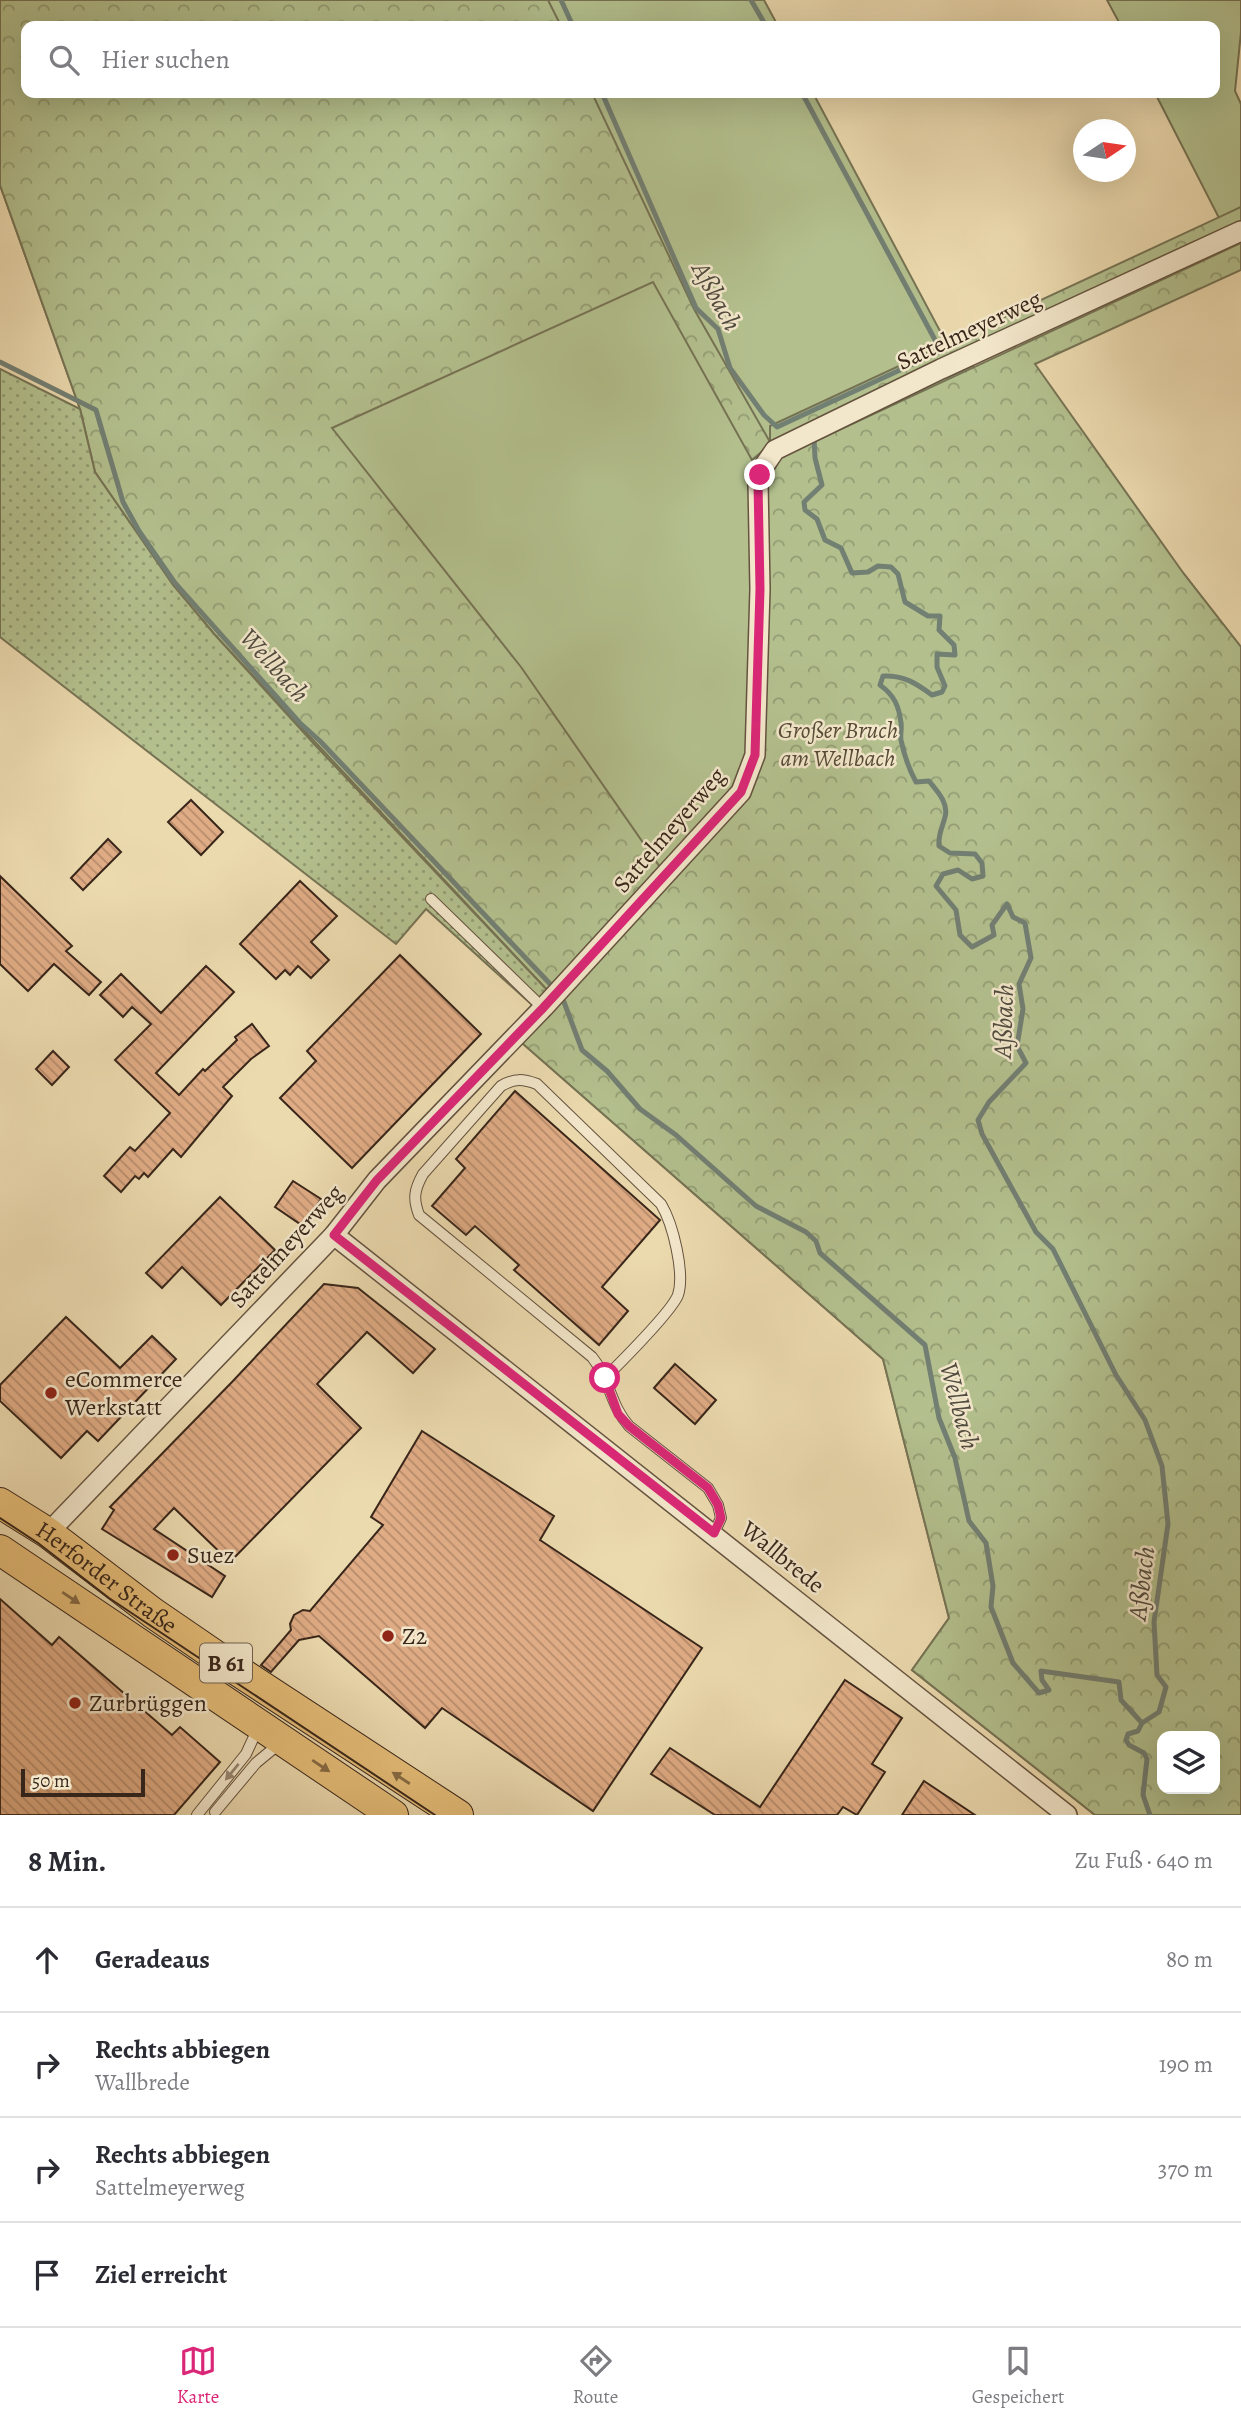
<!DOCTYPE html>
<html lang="de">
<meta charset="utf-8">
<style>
body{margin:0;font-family:Alegreya,serif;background:#f2f2f3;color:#2b2b33}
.controls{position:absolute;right:21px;bottom:21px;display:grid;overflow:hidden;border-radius:14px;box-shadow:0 7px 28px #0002}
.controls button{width:63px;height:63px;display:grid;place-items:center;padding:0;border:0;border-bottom:2px solid #e1e1e2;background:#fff;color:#2b2b33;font:35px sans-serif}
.compass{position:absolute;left:1073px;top:119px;width:63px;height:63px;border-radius:50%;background:#fff;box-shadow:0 7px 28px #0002;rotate:77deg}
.scale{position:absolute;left:21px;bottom:18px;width:124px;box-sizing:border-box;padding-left:7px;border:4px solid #38261a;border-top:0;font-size:19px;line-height:24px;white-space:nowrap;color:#38261a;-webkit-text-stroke:5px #f3e7cb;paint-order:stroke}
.stop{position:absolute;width:21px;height:21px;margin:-16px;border:5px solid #db2777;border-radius:50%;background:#fff}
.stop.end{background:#db2777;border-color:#fff;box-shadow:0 2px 7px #0008}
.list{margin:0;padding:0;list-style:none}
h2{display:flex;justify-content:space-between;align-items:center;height:91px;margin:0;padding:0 28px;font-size:30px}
h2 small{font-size:23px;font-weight:400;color:#7c7c81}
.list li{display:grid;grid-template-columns:46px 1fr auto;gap:21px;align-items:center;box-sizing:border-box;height:105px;padding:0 28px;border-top:2px solid #e1e1e2}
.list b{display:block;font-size:26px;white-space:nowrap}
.list p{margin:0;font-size:23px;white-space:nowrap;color:#7c7c81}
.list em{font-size:23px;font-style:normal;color:#7c7c81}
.icon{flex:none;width:38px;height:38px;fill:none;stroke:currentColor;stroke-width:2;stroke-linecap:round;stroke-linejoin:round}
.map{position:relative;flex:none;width:1241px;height:1815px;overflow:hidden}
.search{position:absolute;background:#fff;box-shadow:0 7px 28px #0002;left:21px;right:21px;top:21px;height:77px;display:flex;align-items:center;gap:18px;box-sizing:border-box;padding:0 24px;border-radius:14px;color:#7c7c81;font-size:26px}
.sheet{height:511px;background:#fff}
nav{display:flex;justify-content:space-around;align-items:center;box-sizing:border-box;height:98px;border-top:2px solid #e1e1e2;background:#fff;font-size:19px;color:#7c7c81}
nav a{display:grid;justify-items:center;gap:4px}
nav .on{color:#db2777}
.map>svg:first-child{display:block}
.green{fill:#b3c08e;stroke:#767354;stroke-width:2;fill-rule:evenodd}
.forest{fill:url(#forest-crowns);stroke:#767354;stroke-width:2;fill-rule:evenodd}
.garden{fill:url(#garden-dots);stroke:#767354;stroke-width:2}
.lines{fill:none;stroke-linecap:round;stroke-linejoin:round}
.stream{stroke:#727f73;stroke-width:5}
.building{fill:url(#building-back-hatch);stroke:#38261a;stroke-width:2}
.service-casing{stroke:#65533f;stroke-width:12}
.minor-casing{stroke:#65533f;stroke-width:22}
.primary-casing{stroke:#38261a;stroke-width:32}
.service{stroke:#f3e7cb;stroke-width:10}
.minor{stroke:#f3e7cb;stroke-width:19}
.primary{stroke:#e6bd78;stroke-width:30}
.tram{stroke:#38261a;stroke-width:2}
.oneway{fill:#866a44}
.oneway2{fill:#968672}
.route{stroke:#db2777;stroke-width:9}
.poi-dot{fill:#8f2418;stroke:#f3e7cb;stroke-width:2.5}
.labels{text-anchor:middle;stroke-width:5;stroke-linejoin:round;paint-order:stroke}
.shield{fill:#f3e7cb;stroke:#70604f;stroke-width:2}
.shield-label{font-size:23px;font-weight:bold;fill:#38261a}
.street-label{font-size:24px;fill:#38261a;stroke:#f3e7cb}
.park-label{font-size:24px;font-style:italic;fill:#574c37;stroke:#f3e7cb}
.poi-label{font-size:24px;fill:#38261a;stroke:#f3e7cb;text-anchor:start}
.water-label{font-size:26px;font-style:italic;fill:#504b3f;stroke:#f3e7cb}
</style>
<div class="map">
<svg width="1241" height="1815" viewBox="0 0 1241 1815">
<defs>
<pattern id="forest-crowns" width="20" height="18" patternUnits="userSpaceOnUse" patternTransform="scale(1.75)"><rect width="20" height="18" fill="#b3c08e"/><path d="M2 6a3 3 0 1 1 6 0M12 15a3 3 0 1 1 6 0" fill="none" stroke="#939c73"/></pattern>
<pattern id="garden-dots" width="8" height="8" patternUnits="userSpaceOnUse" patternTransform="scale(1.75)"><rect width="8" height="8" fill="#b3c08e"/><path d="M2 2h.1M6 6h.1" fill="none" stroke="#939c73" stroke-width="1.8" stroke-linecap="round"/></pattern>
<pattern id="building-back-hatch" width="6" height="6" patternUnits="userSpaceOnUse" patternTransform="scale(1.75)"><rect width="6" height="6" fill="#e0ac85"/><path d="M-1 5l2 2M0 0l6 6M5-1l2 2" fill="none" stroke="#b78c6c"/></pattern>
</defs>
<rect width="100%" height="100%" fill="#ecdaaf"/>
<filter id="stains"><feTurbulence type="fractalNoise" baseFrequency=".00286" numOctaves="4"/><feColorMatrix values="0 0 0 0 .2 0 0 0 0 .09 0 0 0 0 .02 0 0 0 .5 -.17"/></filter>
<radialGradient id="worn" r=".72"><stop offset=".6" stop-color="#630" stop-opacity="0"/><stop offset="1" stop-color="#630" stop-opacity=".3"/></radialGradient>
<g class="green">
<path d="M0 0H764L778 26H26V93H813L947 344 935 351 947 378 972 366 1184 574 1241 647V1815H1095L912 1670 949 1618 883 1359 522 1043 560 1003 315 745 135 531 95 472 80 409 0 185ZM1162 1736H1215V1789H1162Z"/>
<path d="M1107 0H1241V32L1235 91 1241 104V207L1219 218 1155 93H1215V26H1121Z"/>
</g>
<g class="forest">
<path d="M0 0H548L561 26H26V93H592L694 309 770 442V426L1241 207V223L771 444 752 460 653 282 332 428 521 667 662 870 549 992 215 635 173 585 95 472 80 409 0 185Z"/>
<path d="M1241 243V270L1035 364 1184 574 1241 647V1815H1095L912 1670 949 1618 883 1359 522 1043 746 794 766 485 781 457ZM1162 1736H1215V1789H1162Z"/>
</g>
<path class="garden" d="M0 369 80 409 95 472 173 585 215 635 315 745 548 991 532 1005 426 909 396 944 0 637Z"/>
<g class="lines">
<g class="stream">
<path d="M561 0 573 26"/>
<path d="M751 0 766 26"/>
<path d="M602 93 696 308 718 329 730 368 764 415 777 427 941 351 802 93"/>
<path d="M0 362 96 410 123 502 139 531 175 583 300 723 320 741 554 988"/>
<path d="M814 438 815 458 822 485 804 502 805 510 817 519 825 540 841 548 852 573 868 572 878 566 891 567 898 574 905 602 928 616H940L939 630 954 645 955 655 937 654V667L945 686 942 692 932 695C916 683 903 675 883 676L880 685C894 695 899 706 901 723 902 729 900 734 901 740 904 755 909 769 916 782L929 781C937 791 949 803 945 817 942 829 938 834 939 846L950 853 975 854 982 863 983 876 972 879 958 870 943 874 936 886 956 910 960 935 972 947 994 935 992 925 1007 904 1013 917 1025 923 1031 958 1019 984 1023 1009 1017 1046 1026 1063 989 1102 978 1120 982 1134 1036 1232 1053 1249 1116 1375 1145 1420 1162 1466 1168 1524 1154 1622 1157 1675 1166 1687 1159 1712 1142 1723 1138 1731 1128 1734 1126 1740 1129 1745 1144 1753 1147 1759 1143 1795 1150 1815"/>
<path d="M564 1002 582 1050 607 1071 640 1109 676 1135 756 1206 806 1232 816 1241 820 1253 925 1345 939 1418 955 1458 969 1521 986 1543 993 1586 991 1607 1013 1663 1039 1693 1049 1690 1042 1680 1041 1671 1119 1682 1121 1700 1142 1723"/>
</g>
</g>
<g class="building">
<path d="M191 800 223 832 201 855 168 822Z"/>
<path d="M108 839 121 852 83 890 71 878Z"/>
<path d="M0 876 72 946 66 951 101 982 89 995 54 964 28 991 0 964Z"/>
<path d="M300 881 337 916 311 942 329 960 311 978 298 966 290 975 285 970 276 979 240 944Z"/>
<path d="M400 955 481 1034 352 1168 280 1098 316 1061 307 1051Z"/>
<path d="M206 966 234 992 156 1073 179 1095 203 1069 205 1071 237 1040 235 1037 252 1024 269 1046 251 1059 223 1087 232 1096 181 1157 173 1149 148 1177 144 1173 139 1179 135 1176 121 1192 104 1176 130 1147 135 1151 170 1113 115 1060 151 1024 132 1007 123 1017 100 995 121 974 161 1013Z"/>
<path d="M53 1051 69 1067 52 1085 36 1069Z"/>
<path d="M515 1091 660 1220 602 1287 628 1311 599 1345 514 1270 519 1265 475 1226 466 1235 432 1206 465 1168 456 1159Z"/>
<path d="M293 1181 321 1199 303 1226 275 1207Z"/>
<path d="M220 1197 275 1250 221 1305 182 1267 162 1288 146 1273Z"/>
<path d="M324 1284 358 1288 435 1349 413 1373 367 1332 317 1384 361 1428 230 1562 174 1508 154 1529 225 1576 212 1597 102 1529 114 1510 110 1507 232 1382Z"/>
<path d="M66 1317 120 1368 152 1336 176 1359 98 1441 87 1431 61 1458 0 1401V1385Z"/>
<path d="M675 1364 716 1400 695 1424 654 1388Z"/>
<path d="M422 1431 554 1516 540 1540 702 1648 593 1811 442 1708 425 1728 319 1636 299 1640 271 1672 261 1665 291 1630 290 1624 294 1615 303 1610 310 1611 383 1525 371 1517Z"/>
<path d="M0 1599 52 1645 59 1637 172 1735 180 1727 220 1762 174 1815H0Z"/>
<path d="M845 1680 902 1718 872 1764 885 1772 857 1815 843 1807 837 1815H715L651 1774 670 1748 760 1807Z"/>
<path d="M924 1781 975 1815H902Z"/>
</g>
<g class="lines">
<g class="service-casing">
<g id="service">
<path d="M431 899 543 1008"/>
<path d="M605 1378C620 1363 672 1311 678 1295 685 1273 673 1224 661 1204L537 1084C523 1079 515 1078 501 1086L423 1174C414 1190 413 1199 419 1215L592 1357C610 1379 610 1405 629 1426L708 1488 718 1505 721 1518 714 1533"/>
<path d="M215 1812 256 1763 279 1744"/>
<path d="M197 1815 246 1754 258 1728"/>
</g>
</g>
<g class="minor-casing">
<g id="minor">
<path d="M334 1235 1067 1815"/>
<path d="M48 1533 334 1235 377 1180 543 1008 741 792 755 755 760 589 758 482 764 466 775 450 941 369 1241 231"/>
</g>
</g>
<g class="primary-casing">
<g id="primary">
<path id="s1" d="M0 1503 48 1533 153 1613 226 1663 458 1815"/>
<path d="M0 1550 393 1815"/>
</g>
</g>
<use href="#service" class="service"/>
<use href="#minor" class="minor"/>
<use href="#primary" class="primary"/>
<path class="tram" d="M0 1518 38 1543 109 1598 435 1815"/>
</g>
<defs><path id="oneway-solid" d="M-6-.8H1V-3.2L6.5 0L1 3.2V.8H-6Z" transform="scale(1.75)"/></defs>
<g class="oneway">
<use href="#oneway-solid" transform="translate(71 1598) rotate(34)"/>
<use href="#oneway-solid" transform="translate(321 1766) rotate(34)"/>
<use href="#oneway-solid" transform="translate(401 1778) rotate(-147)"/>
</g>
<use class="oneway2" href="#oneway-solid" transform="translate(232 1772) rotate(129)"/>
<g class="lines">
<path class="route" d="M605 1378 618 1414 629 1426 708 1488 718 1505 721 1518 714 1533 334 1235 377 1180 543 1008 741 792 755 755 760 589 758 482 760 475"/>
</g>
<g class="poi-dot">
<circle cx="51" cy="1393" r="7"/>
<circle cx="173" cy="1555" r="7"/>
<circle cx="388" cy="1636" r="7"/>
<circle cx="75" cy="1703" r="7"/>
</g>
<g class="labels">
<rect class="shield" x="200" y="1643.5" width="52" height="39" rx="5"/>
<g class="shield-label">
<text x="226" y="1671">B 61</text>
</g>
<g class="street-label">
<text transform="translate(969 330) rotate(-25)" y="8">Sattelmeyerweg</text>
<text transform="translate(669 830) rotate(-49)" y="8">Sattelmeyerweg</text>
<text transform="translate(286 1246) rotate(-48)" y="8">Sattelmeyerweg</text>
<text transform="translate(783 1557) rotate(39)" y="8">Wallbrede</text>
<text dy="8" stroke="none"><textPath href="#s1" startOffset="130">Herforder Straße</textPath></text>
</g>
<g class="park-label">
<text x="838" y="738">Großer Bruch<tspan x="838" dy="28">am Wellbach</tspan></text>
</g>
<g class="poi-label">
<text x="65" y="1387">eCommerce<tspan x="65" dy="28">Werkstatt</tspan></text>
<text x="187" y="1563">Suez</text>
<text x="402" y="1644">Z2</text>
<text x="89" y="1711">Zurbrüggen</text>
</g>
<g class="water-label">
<text transform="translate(717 296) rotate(61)" y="9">Aßbach</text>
<text transform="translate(275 665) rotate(48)" y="9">Wellbach</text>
<text transform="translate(1003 1021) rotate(-88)" y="9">Aßbach</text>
<text transform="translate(960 1406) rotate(75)" y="9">Wellbach</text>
<text transform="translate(1141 1583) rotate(-83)" y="9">Aßbach</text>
</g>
</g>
<rect width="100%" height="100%" filter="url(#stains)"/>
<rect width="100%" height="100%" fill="url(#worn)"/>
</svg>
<div class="controls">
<button><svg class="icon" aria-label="layers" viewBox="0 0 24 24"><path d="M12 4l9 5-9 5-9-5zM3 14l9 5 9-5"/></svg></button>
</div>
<svg class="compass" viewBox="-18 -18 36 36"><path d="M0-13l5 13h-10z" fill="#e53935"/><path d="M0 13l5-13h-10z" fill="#7c7c81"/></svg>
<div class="scale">50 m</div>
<div class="stop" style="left:605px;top:1378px"></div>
<div class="stop end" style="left:760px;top:475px"></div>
<div class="search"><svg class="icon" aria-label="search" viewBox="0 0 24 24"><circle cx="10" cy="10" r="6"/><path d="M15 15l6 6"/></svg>Hier suchen</div>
</div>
<section class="sheet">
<h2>8 Min.<small>Zu Fuß · 640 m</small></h2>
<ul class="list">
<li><svg class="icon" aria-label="ahead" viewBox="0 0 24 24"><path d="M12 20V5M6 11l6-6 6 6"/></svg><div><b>Geradeaus</b></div><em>80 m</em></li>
<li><svg class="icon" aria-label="right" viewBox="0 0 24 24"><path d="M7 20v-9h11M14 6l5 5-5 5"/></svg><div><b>Rechts abbiegen</b><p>Wallbrede</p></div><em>190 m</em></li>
<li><svg class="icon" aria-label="right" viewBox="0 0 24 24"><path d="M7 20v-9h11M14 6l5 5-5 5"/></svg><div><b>Rechts abbiegen</b><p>Sattelmeyerweg</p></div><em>370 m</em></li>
<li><svg class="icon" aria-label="arrive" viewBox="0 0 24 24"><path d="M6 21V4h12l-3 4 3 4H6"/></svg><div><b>Ziel erreicht</b></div></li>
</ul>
</section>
<nav>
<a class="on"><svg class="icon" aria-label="map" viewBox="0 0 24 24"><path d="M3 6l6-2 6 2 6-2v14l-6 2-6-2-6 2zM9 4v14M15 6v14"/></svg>Karte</a>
<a><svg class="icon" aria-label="directions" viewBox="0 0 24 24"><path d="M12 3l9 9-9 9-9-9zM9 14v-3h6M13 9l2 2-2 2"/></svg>Route</a>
<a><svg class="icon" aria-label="saved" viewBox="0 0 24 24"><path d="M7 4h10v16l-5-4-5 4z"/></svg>Gespeichert</a>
</nav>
